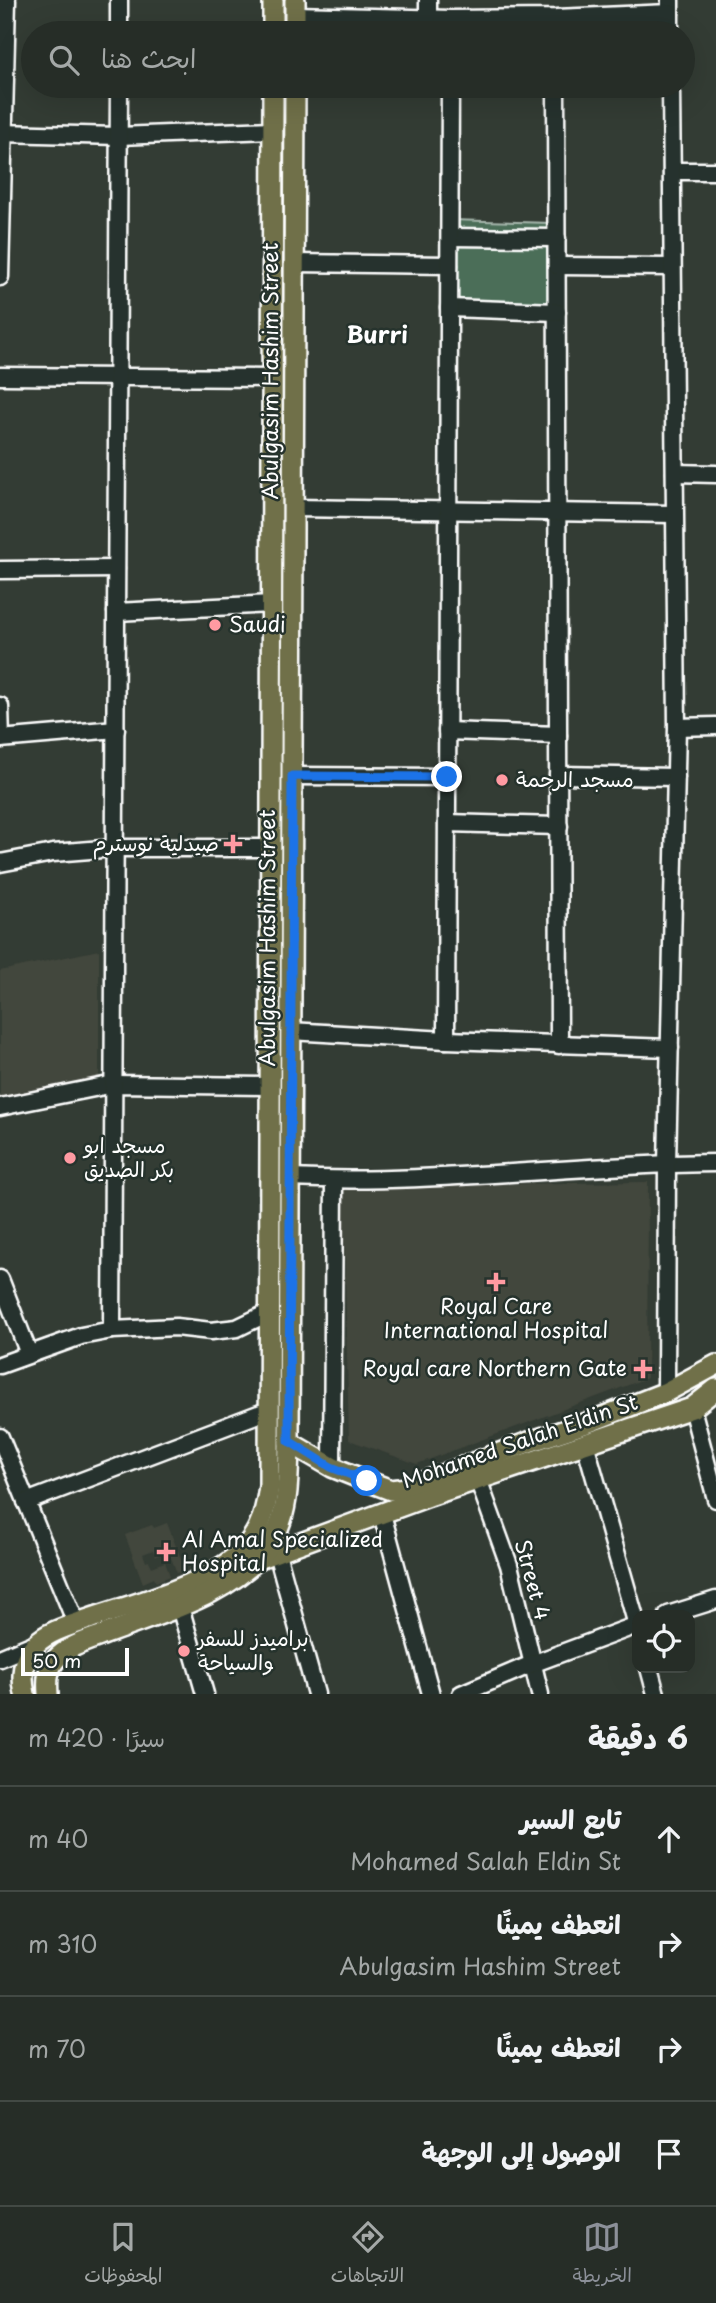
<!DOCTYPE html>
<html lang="ar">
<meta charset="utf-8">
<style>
body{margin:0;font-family:"Playpen Sans","Playpen Sans Arabic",sans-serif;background:#2e352f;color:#f1f3f6;direction:rtl}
.controls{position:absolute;right:21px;bottom:21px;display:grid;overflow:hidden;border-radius:14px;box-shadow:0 7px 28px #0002}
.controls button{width:63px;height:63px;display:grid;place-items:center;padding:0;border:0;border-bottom:2px solid #424944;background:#262d27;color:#f1f3f6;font:35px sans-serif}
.scale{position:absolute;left:21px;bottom:18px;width:108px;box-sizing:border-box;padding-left:7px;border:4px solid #fff;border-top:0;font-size:19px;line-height:24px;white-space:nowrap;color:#fff;-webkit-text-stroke:5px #26332d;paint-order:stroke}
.stop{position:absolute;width:21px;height:21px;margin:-16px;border:5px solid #1a73e8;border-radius:50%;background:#fff}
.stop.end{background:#1a73e8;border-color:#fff;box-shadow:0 2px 7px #0008}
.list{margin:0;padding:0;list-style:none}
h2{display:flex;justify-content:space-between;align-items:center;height:91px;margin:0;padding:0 28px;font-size:30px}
h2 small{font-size:23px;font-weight:400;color:#a4a8a7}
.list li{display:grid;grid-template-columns:46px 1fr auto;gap:21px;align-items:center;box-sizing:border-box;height:105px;padding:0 28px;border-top:2px solid #424944}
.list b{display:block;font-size:26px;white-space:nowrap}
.list p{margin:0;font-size:23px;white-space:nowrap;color:#a4a8a7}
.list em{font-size:23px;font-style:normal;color:#a4a8a7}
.icon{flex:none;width:38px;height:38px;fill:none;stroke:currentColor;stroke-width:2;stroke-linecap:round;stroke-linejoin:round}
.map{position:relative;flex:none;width:716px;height:1694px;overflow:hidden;direction:ltr}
.search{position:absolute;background:#262d27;box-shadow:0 7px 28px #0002;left:21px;right:21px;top:21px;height:77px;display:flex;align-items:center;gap:18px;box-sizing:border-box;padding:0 24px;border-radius:38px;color:#a4a8a7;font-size:26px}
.sheet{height:511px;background:#262d27}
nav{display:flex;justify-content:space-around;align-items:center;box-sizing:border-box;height:98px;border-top:2px solid #424944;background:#262d27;font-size:19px;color:#a4a8a7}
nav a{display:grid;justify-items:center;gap:4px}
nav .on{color:#8c9099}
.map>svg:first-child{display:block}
.built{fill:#43473d}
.green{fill:#4c6e59;stroke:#a6b6ac;stroke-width:2}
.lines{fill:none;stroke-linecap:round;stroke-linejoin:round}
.minor-casing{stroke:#fff;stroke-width:21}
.major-casing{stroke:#fff;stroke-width:24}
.minor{stroke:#26332d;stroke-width:16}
.major{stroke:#6f704a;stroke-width:19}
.route{stroke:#1a73e8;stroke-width:9}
.poi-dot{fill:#ff9aa2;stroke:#26332d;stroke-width:2.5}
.labels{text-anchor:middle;stroke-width:5;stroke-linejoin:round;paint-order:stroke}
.street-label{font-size:21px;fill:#fff;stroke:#26332d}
.poi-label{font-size:21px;fill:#fff;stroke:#26332d;text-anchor:start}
.neighbourhood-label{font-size:23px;font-weight:bold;fill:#fff;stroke:#26332d}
</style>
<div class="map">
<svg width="716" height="1694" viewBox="0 0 716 1694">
<rect width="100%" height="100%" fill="#333c34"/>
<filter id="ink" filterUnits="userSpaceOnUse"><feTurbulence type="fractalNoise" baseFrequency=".0143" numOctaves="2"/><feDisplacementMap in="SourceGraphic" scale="14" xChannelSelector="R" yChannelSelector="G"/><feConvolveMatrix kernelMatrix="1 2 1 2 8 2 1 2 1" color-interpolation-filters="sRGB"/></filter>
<g filter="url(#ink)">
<g class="built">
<path d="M99 950V1077L0 1097V971Z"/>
<path d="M648 1182 647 1378 417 1464 349 1440 343 1186Z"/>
<path d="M167 1523 185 1570 177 1573 170 1555 163 1557 161 1554 156 1556 153 1550 143 1554 146 1562 149 1561 152 1567 165 1562 170 1576 156 1582 154 1578 143 1583 125 1535 152 1525 154 1528Z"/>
</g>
<path class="green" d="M451 220 551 223 550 307 448 306Z"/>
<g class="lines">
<g class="minor-casing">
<g id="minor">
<path d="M670 0V33"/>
<path d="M295 15 451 19 556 18 670 13"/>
<path d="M428 18V0"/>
<path d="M119 33V0"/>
<path d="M556 86 559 1045"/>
<path d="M0 133 119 136 273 130"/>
<path d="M673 171H716"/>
<path d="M450 237 557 238"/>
<path d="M294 263 449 265"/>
<path d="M557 266 672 267"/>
<path d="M0 277 7 0"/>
<path d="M449 308 557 312"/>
<path d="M0 376 272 378"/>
<path d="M675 473 716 474"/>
<path d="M293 508 674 514"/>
<path d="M0 570 116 569"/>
<path d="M116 612 272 604"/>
<path d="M0 706 1 739"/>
<path d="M677 727 716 726"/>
<path d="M447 731 558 735"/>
<path d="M0 739 116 729"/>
<path d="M558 775 676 777"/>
<path d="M292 776 447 777"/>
<path d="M447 823 559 826"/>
<path d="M0 863 53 853 115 848H271"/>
<path d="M290 1031 446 1040 670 1048"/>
<path d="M446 1040 450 86"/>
<path d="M0 1107 114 1084 270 1086"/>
<path d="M290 1178C432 1185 574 1164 716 1163"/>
<path d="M0 1279 29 1354"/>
<path d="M112 1330 119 86"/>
<path d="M0 1365 81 1336 112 1330 176 1327 211 1331 237 1328 270 1312"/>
<path d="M666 1392 667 1164 677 727 671 86"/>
<path d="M692 1408 716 1499"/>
<path d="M0 1437 76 1623"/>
<path d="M585 1443 637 1625"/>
<path d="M332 1467 334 1180"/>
<path d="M478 1479 509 1565 540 1694"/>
<path d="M26 1502 269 1410"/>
<path d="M382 1514 431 1694"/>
<path d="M277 1553 316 1694"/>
<path d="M180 1607 205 1694"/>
<path d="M668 1615 716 1600"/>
<path d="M0 1658 36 1643"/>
<path d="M649 1668 656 1694"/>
<path d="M461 1694 532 1664 637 1625"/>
</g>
</g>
<g class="major-casing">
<g id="major">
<path d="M273 33V0"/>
<path d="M295 33V0"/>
<path d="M289 1442 332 1467 367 1481 391 1490 407 1488 529 1442 587 1423 666 1392 716 1365"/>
<path d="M257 1559 429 1496 692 1408 716 1389"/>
<path d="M25 1694C21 1676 22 1658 36 1644 48 1631 72 1625 89 1619 136 1603 215 1584 247 1545 262 1527 266 1508 269 1486L273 86"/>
<path d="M48 1694C47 1681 47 1669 56 1659 69 1645 91 1640 108 1633 162 1613 240 1593 272 1540 290 1512 288 1473 289 1442L295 86"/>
</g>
</g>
<use href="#minor" class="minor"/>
<use href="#major" class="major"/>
</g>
</g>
<g class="lines" filter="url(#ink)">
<path class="route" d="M367 1481 331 1467 289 1441 292 776 447 777"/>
</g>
<g class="poi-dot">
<circle cx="215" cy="625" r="7"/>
<circle cx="502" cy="780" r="7"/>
<path d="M229.5 833.5h7v7h7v7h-7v7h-7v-7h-7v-7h7z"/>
<circle cx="70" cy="1158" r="7"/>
<path d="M492.5 1271.5h7v7h7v7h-7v7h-7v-7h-7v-7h7z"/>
<path d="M639.5 1358.5h7v7h7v7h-7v7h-7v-7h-7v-7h7z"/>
<path d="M162.5 1541.5h7v7h7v7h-7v7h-7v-7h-7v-7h7z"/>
<circle cx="184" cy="1651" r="7"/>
</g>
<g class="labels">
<g class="street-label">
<text transform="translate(271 371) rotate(-90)" y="7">Abulgasim Hashim Street</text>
<text transform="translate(268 938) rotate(-90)" y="7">Abulgasim Hashim Street</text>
<text transform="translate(520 1442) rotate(-19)" y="7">Mohamed Salah Eldin St</text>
<text transform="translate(532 1580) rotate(75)" y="7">Street 4</text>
</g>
<g class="poi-label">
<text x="229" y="632">Saudi</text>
<text x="516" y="787">مسجد الرحمة</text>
<text x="219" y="851" text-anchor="end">صيدلية نوسترم</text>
<text x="84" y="1153">مسجد ابو<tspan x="84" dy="24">بكر الصديق</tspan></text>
<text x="496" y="1314" text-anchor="middle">Royal Care<tspan x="496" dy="24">International Hospital</tspan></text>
<text x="627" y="1376" text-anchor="end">Royal care Northern Gate</text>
<text x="182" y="1547">Al Amal Specialized<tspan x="182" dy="24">Hospital</tspan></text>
<text x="198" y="1646">براميدز للسفر<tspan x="198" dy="24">والسياحة</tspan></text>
</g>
<g class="neighbourhood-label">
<text x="377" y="343">Burri</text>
</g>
</g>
</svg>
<div class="controls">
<button><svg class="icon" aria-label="locate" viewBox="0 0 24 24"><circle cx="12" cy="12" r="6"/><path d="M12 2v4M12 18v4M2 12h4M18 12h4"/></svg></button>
</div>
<div class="scale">50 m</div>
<div class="stop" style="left:367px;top:1481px"></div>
<div class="stop end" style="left:447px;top:777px"></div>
<div class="search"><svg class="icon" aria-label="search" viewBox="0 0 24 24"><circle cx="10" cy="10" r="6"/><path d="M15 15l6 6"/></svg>ابحث هنا</div>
</div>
<section class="sheet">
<h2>6 دقيقة<small>سيرًا · 420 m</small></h2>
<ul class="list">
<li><svg class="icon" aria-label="ahead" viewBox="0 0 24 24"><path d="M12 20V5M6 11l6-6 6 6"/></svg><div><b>تابع السير</b><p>Mohamed Salah Eldin St</p></div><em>40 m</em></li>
<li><svg class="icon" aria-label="right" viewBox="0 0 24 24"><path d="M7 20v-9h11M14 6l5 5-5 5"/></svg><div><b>انعطف يمينًا</b><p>Abulgasim Hashim Street</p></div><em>310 m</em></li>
<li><svg class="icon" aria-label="right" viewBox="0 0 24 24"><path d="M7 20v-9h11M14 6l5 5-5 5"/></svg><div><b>انعطف يمينًا</b></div><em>70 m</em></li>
<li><svg class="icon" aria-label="arrive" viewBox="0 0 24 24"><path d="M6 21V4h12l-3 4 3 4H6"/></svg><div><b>الوصول إلى الوجهة</b></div></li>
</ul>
</section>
<nav>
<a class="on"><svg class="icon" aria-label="map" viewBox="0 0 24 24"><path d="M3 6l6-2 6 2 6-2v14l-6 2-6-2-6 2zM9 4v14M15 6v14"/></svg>الخريطة</a>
<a><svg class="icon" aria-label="directions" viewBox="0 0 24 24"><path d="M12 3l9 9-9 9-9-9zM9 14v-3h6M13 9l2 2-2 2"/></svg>الاتجاهات</a>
<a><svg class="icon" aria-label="saved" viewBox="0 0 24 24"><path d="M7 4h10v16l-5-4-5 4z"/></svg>المحفوظات</a>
</nav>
